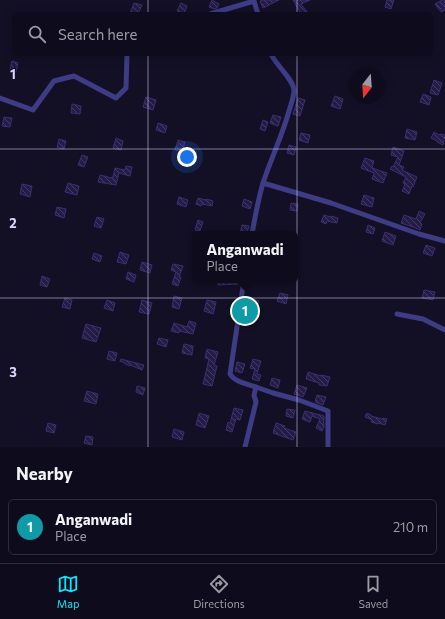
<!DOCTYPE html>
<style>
body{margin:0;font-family:Commissioner,sans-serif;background:#171525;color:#f1f3f6}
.compass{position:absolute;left:349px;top:68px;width:36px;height:36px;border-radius:50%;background:#0e0c1c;box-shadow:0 2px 10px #0003;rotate:197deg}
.you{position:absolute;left:187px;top:157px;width:14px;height:14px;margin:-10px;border:3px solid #fff;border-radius:50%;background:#1a73e8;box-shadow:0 0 0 6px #1a73e833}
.badge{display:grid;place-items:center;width:26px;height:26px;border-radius:50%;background:#05e6fb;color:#fff;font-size:13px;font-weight:700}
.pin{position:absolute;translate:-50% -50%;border:2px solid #fff;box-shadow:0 1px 4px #0006}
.popup{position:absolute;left:192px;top:231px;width:106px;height:52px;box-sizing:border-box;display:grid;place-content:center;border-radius:6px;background:#0e0c1c;filter:drop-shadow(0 1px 3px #0005);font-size:13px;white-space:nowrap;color:#9b9ba3}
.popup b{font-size:15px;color:#f1f3f6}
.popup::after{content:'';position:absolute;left:50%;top:100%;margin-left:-8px;border:8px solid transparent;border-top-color:#0e0c1c}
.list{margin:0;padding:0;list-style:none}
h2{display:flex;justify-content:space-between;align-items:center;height:52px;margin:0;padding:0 16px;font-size:17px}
h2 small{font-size:13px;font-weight:400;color:#9b9ba3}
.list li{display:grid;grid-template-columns:26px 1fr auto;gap:12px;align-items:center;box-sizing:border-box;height:56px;margin:0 8px 8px;padding:0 8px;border:1px solid #2e2c3b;border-radius:6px}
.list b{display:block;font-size:15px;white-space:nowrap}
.list p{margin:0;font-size:13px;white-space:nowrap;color:#9b9ba3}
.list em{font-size:13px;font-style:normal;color:#9b9ba3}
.icon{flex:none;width:22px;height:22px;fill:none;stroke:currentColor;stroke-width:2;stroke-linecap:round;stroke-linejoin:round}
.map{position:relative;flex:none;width:445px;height:447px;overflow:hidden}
.search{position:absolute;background:#0e0c1c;box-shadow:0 2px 10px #0003;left:12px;right:12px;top:12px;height:44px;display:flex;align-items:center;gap:10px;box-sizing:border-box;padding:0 14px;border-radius:6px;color:#9b9ba3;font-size:15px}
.sheet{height:116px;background:#0e0c1c}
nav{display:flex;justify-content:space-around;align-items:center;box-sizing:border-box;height:56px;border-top:1px solid #2e2c3b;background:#0e0c1c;font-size:11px;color:#9b9ba3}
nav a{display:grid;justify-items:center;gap:2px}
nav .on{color:#05e6fb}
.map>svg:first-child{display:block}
.building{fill:url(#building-back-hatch);stroke:#3b2e73}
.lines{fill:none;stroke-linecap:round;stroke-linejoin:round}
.street{stroke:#3d3c85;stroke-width:5}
.grid{fill:none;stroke:#dad6fe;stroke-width:1;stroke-opacity:0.55}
.grid-label{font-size:13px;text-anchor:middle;font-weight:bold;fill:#dad6fe;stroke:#131026;stroke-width:3;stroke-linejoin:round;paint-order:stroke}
</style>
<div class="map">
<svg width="445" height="447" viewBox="0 0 445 447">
<defs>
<pattern id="building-back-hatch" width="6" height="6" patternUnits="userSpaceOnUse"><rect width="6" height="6" fill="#241c47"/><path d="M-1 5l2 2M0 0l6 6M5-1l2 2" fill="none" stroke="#433c63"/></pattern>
</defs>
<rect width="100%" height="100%" fill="#131026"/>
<g class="building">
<path d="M212 0 219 4 217 8 214 9 209 7Z"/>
<path d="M262 0H279L263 8 260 1Z"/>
<path d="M293 0H310L301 4 309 14H301Z"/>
<path d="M387 0H394L391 9 385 7Z"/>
<path d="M442 0H445V10L441 12 435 4Z"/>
<path d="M134 3 142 5 138 14H130Z"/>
<path d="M181 3 187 6 184 14 177 11Z"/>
<path d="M12 61 18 63 16 72 10 70Z"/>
<path d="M434 80 442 83 438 95 430 93Z"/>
<path d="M423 94 431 97 429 105 420 102Z"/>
<path d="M335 96 343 99 340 109 331 106Z"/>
<path d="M146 97 156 100 153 110 143 107Z"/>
<path d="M298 98 305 100 300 116 293 114Z"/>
<path d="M72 104 81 106 80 114 71 113Z"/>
<path d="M273 115 281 117 278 126 270 123Z"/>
<path d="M4 117 12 118 10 127 2 126Z"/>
<path d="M263 120 268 122 265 131 260 129Z"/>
<path d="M158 123 167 126 165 133 156 130Z"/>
<path d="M407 129 417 132 415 140 405 138Z"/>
<path d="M434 132 439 135 440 134 445 135 443 145 437 142V141L431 138Z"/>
<path d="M301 133 310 135 308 143 299 140Z"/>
<path d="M116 138 123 141 121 150 113 148Z"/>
<path d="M59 139 66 141 64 149 57 147Z"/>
<path d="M178 140 185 142 182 152 175 150Z"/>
<path d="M289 145 296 147 294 155 287 153Z"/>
<path d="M393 147 404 151 399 165 404 167 402 170 417 177 413 187 412 186 409 194 402 191 405 184 403 183 406 177 390 169 392 166 393 167 398 157 391 155Z"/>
<path d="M82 155 88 157 84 167 78 165Z"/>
<path d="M365 158 374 161 372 168 387 173 383 183 372 179 374 173 361 168Z"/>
<path d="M126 166 132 167 130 176 119 173 116 185 98 182 100 175 112 178V177H113L115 168 125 170Z"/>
<path d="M68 183 79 186 77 195 65 192Z"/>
<path d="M22 184 32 186 30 197 20 194Z"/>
<path d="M364 195 374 198 372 207 361 204Z"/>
<path d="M179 197 188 200 186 207 177 204Z"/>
<path d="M198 198 206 200V199L213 201 212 206 202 204 201 206 196 204Z"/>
<path d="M244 199 252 202 250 209 242 206Z"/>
<path d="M291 203 298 204 297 211 290 210Z"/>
<path d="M57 207 66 209 64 218 55 215Z"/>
<path d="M419 211 425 214 420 223 422 224 420 230 413 227 401 223 404 215 416 219Z"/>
<path d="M324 215 331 217V216L338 218 337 223 327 221 326 224 321 222Z"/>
<path d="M97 217 104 219 101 228 94 226Z"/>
<path d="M198 220 203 222 200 231 195 230Z"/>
<path d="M242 225 249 226 247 234 240 233Z"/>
<path d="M368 225 375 228 373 234 366 232Z"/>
<path d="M385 232 396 236 393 245 382 241Z"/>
<path d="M426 245 435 248 432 256 423 253Z"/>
<path d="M120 252 129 255 126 264 117 262Z"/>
<path d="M94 253 102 256 100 262 92 259Z"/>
<path d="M142 262 152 265 150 273 140 270Z"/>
<path d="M173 264 183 266 179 277H181L178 286 172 284 176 272 171 270Z"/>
<path d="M128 272 136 275 134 282 126 279Z"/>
<path d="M42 276 50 279 47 287 40 285Z"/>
<path d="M218 280 232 281 240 280 239 284 218 285Z"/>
<path d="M424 290 435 292 433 300 422 298Z"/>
<path d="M280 293 288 295 286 304 277 301Z"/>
<path d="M174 296 182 298 179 309 172 307Z"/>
<path d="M65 298 72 300 70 309 62 307Z"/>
<path d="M248 298 259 301 257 309 250 307 246 316 243 314 244 308H246Z"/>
<path d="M107 300 115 303 113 311 104 308Z"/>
<path d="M142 300 152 303 149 314 139 312Z"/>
<path d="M207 300 216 302 213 314 204 311Z"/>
<path d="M189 321 196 323 193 334 179 331V333L171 331 174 323 187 327Z"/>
<path d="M86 324 101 328 96 342 82 338Z"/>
<path d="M159 338 168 340 166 347 157 344Z"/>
<path d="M184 344 193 346 192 355 182 353Z"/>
<path d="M207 349 218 352 214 365 217 366 212 386 203 384 209 359 205 358Z"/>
<path d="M109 351 117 353 115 361 107 359Z"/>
<path d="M121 359 144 365 142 370 130 365V366L125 364V363L120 361Z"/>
<path d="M253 359 261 361 257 374 261 375 259 381 252 379 255 369 250 368Z"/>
<path d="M237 362 245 364 242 373 235 371Z"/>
<path d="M308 372 321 376V375L330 377 327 386 319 385V383L306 379Z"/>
<path d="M272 378 280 380 278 388 270 385Z"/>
<path d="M297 385 307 388 303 397 294 394Z"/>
<path d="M137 386 145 388 143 395 136 392Z"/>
<path d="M87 391 98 394 96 404 84 401Z"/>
<path d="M317 395 326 397 323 405 315 402Z"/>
<path d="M234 408 243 410 240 420 236 419 232 432 226 430 228 422 230 423Z"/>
<path d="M287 409 295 410 293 418 286 416Z"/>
<path d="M305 411 324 416V420L323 423H324V427L322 431 316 428 320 419 312 416 310 422 302 419Z"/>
<path d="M199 413 209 416 205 428 196 425Z"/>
<path d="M367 413 371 415V416L382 419 383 418 387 419 385 425 378 423V424L371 422 372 420 365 417 366 414H367Z"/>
<path d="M48 423 56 425 54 433 46 431Z"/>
<path d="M276 423 285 426 284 428 296 432 293 440 273 433Z"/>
<path d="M174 429 184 432 182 440 172 437Z"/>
<path d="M86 436 93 437 92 445 84 443Z"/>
</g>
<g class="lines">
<g class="street">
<path d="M210 14 254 1 258 14"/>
<path d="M0 98 33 110 54 81 74 76 116 98 126 88 127 54"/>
<path d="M263 183 331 203 419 234 445 241"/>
<path d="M252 234C255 217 258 200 263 183 271 159 282 136 289 111 291 104 294 97 294 90 293 79 276 65 271 54"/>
<path d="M244 280 230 374C235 382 247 384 256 387L254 395 256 402 245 447"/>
<path d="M397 314 423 319 445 330"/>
<path d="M256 387 273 393 299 400 328 411V447"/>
</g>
</g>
<path class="grid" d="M148 0V14M297 0V14M148 54V447M297 54V447M0 149H445M0 298H445"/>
<g class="grid-label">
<text x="13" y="79">1</text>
<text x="13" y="228">2</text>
<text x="13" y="377">3</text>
</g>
</svg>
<svg class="compass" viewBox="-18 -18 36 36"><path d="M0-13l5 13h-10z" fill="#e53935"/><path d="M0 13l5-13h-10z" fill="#9b9ba3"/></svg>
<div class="you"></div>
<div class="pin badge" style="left:245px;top:311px;background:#0f9aa8">1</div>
<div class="popup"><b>Anganwadi</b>Place</div>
<div class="search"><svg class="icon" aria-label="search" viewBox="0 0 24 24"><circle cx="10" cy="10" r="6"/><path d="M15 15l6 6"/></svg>Search here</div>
</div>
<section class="sheet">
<h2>Nearby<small></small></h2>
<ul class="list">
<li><span class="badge" style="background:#0f9aa8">1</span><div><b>Anganwadi</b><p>Place</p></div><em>210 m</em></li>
</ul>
</section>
<nav>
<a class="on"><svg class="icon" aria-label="map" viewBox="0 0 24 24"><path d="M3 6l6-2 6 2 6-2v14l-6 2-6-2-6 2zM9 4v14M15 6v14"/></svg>Map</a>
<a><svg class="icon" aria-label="directions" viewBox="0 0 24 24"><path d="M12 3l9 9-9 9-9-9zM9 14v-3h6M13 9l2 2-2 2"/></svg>Directions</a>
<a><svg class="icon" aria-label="saved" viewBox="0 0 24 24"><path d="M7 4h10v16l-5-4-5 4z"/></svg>Saved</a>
</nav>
